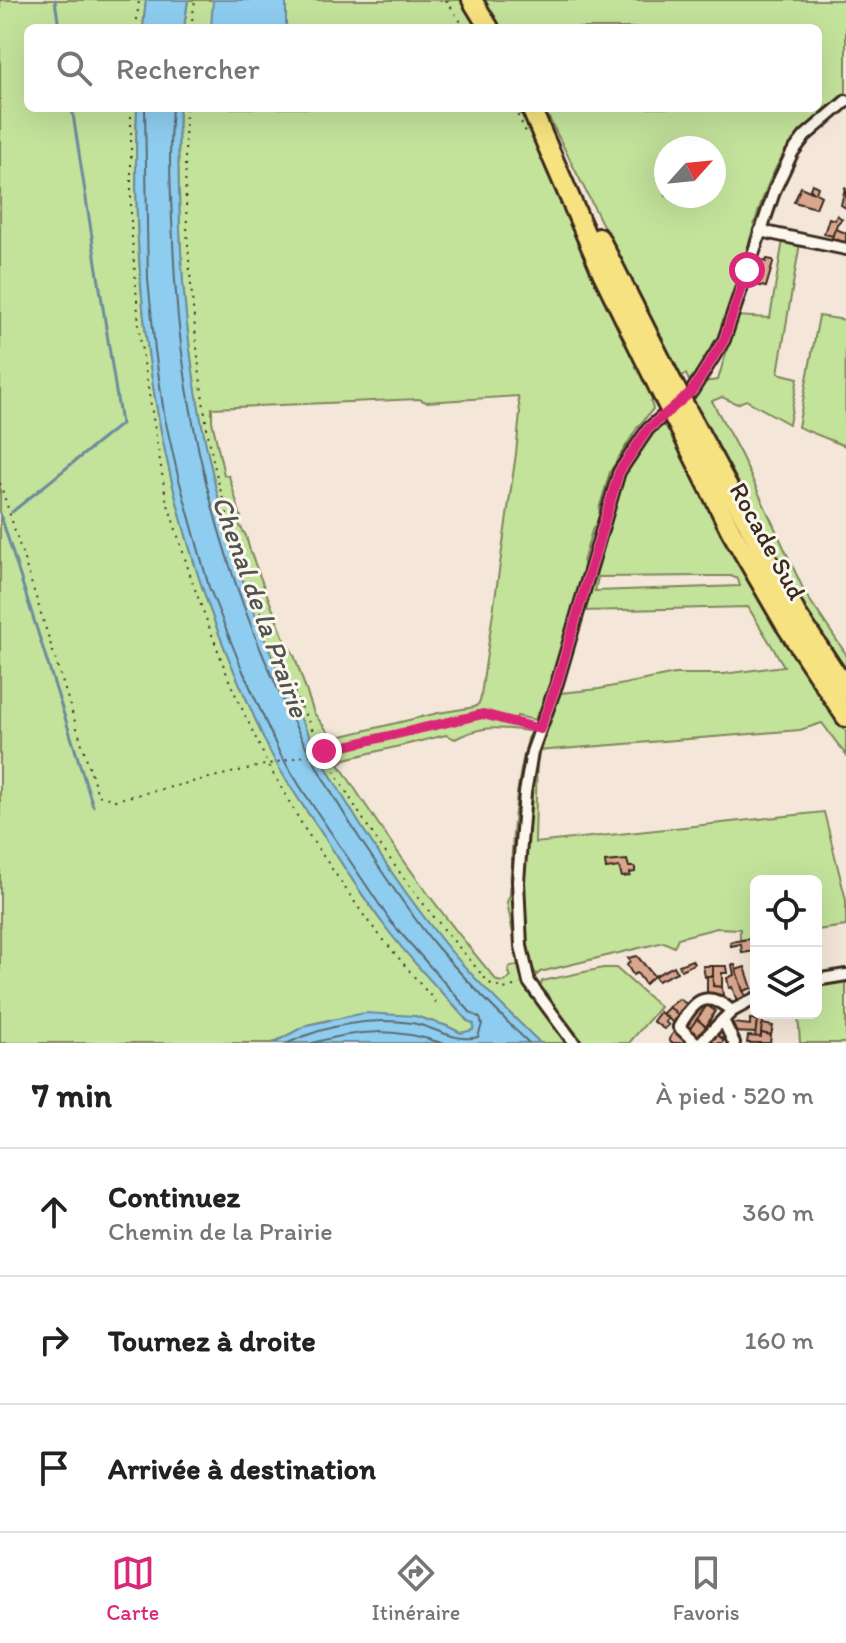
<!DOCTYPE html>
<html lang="fr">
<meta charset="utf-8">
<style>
body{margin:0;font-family:Itim,sans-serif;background:#f2f2f2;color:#222}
.controls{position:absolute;right:24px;bottom:24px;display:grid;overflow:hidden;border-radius:12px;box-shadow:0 8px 32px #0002}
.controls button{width:72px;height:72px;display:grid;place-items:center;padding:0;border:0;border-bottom:2px solid #e0e0e0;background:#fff;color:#222;font:40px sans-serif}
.compass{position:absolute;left:654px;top:136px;width:72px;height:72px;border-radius:50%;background:#fff;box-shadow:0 8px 32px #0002;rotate:63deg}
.stop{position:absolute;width:24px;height:24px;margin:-18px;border:6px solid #db2777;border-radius:50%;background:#fff}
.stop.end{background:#db2777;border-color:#fff;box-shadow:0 2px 8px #0008}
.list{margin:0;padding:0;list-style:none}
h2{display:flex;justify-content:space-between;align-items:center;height:104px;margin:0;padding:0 32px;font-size:34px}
h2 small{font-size:26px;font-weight:400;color:#767676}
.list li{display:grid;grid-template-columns:52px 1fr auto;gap:24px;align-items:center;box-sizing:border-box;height:128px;padding:0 32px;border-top:2px solid #e0e0e0}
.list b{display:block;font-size:30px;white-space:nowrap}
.list p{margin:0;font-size:26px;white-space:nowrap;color:#767676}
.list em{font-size:26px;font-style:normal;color:#767676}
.icon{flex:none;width:44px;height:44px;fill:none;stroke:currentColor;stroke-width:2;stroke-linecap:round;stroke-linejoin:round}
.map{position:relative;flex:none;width:846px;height:1043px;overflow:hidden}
.search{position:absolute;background:#fff;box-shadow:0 8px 32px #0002;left:24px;right:24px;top:24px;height:88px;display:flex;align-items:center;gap:20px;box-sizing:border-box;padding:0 28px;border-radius:12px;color:#767676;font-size:30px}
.sheet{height:488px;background:#fff}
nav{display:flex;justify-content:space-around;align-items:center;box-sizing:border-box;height:112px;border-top:2px solid #e0e0e0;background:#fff;font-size:22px;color:#767676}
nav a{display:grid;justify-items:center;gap:4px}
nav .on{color:#db2777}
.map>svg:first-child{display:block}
.green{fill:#c3e39b;stroke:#7f865c;stroke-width:2;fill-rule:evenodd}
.water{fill:#8ecdef;stroke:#6d8c9b;stroke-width:2}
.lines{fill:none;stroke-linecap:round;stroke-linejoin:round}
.shore{stroke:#5c6b72;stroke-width:2}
.stream{stroke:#6d8c9b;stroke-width:3}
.building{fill:#daa68e;stroke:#3b2a1e;stroke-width:2}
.street-casing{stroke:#3b2a1e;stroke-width:16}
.highway-casing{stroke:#3b2a1e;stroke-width:24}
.path{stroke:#3b2a1e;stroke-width:2;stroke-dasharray:2 6;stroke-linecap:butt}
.street{stroke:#fbf7ec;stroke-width:10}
.highway{stroke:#f6e281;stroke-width:18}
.highway-bridge-casing{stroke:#3b2a1e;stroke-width:24;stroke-linecap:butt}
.highway-bridge{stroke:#f6e281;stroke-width:18}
.route{stroke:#db2777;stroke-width:10}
.labels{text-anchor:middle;stroke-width:6;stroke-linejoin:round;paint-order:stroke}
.street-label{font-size:26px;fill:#3b2a1e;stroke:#fbf7ec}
.water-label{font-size:28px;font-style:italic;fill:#505352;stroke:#fbf7ec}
</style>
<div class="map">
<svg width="846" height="1043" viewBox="0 0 846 1043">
<rect width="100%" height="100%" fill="#f4e7d9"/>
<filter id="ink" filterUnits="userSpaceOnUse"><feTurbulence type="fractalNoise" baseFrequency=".0125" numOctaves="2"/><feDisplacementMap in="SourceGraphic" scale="16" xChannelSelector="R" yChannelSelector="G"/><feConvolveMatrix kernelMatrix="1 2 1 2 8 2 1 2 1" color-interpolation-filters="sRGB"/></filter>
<g filter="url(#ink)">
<g class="green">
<path d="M0 0H146L143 28H28V108H137C130 311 161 512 246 698 255 718 263 739 274 758 288 785 306 810 323 835 343 865 362 896 384 925 409 959 440 990 467 1021L475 1023 473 1030 461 1033 447 1026 415 1016 328 1020 307 1025 273 1043H0Z"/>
<path d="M188 0H462L479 28H184Z"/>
<path d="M482 0H846V92C821 112 799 130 782 157 743 220 741 330 689 381L686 374 679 377 544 108H818V28H500ZM666 148H714V196H666Z"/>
<path d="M179 108H523L587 261 654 399 651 401 653 409 637 428 610 472 599 509 601 512 597 525 593 527 583 562 585 565 577 603 573 606 570 624 543 711 537 714 535 720 517 716 515 722 529 726V731C498 728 485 724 455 739L446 735 345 759 339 764C387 840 439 912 497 981L504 982 511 977 508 970 511 966 519 965 507 902 510 895C512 841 514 788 529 735L534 731 526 766 521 802 525 971 572 1043H540C506 1009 470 976 440 938 274 727 190 497 180 229 179 189 177 148 179 108ZM518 396 520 413 516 454 480 702 475 707 438 713 338 737 331 736 314 713 294 655 284 638 250 551 246 536 240 526 241 517 229 476 224 475 212 421V408L419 399 426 402Z"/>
<path d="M783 240 800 243 778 373 798 378 789 424 746 400 737 404 722 397 712 401 741 455 805 593 846 654V673L786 579 692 402 693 394 703 382 718 380 736 316 770 318Z"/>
<path d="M819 316 846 320 845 446 798 427Z"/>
<path d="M658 425 668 427 730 546 786 643 846 732V755L822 723 800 730 537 751 535 843 824 812 846 900V926L816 930V881H756V938L740 940V929L717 928 678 938 674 947 664 942 540 972 537 975C512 948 524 805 532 768 537 742 550 717 560 693L599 689 675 674H723L784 666 748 607 583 611C597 558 612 459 658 425ZM706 576H731L738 579 740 586 595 591 598 577Z"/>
<path d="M603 968H616L660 1007 629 1043H584L568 1023 560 1018 540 988 542 981Z"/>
<path d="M846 979V1043H800L798 1013H816V984Z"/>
</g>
<g class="water">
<path d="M146 0H188L184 28H143Z"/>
<path d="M213 0H286V28H211Z"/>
<path d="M137 108H179C177 148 179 189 180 229 190 497 274 726 440 938 470 976 506 1009 540 1043H273L307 1025 365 1013 415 1016 447 1026 461 1033 473 1030 474 1024 468 1021C440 990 409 959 384 925 362 896 343 865 323 835 306 810 288 785 274 759 263 739 255 718 246 698 161 512 130 312 137 108Z"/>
</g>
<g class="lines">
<g class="shore">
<path d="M145 108 148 279 155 350 164 414 178 476 209 587 242 669 280 754 303 791 391 922 471 1013 480 1018 482 1024 478 1037C455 1043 435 1027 412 1023 370 1017 326 1025 288 1043"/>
<path d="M172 108C168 152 171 197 173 241 180 454 244 660 360 839 384 875 409 913 437 947 466 980 497 1012 529 1043"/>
<path d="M312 1043C360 1029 394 1028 442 1043"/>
</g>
<g class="stream">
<path d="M55 0 59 28"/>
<path d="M12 512 121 424 72 108"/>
<path d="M0 513 93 806"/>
</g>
</g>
<g class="building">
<path d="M812 184 818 187 816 193 821 196 816 208 794 202 801 187 814 193 810 189Z"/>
<path d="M845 188 846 189V208L841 205Z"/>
<path d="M837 215 842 219 837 224 833 236 824 234 829 218 835 220Z"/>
<path d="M835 229 846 233V243L832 238Z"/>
<path d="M767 259 773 260V263L766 287 755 285 762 260 766 262Z"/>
<path d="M627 860 629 867H635V872L630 873V876L622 877 619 867 606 869 605 862Z"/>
<path d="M756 938V951L742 953 741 944 731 946 730 942Z"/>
<path d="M637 956 654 976 645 984 637 973 633 975 627 965 630 961 628 958Z"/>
<path d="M692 960 694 964 681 970 679 965Z"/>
<path d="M732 965H735L746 998 737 1001 732 987 729 988 727 978 734 975Z"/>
<path d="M674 966 677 972 658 981 654 976Z"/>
<path d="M703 966H713V976L705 977Z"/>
<path d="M713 966H726L727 973H722V987L713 986Z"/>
<path d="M745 967 752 988 743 991 736 970Z"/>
<path d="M707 976H713V986L722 987 723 995 707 994Z"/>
<path d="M679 999 690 1006 680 1017 669 1007Z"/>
<path d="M711 1000 687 1033 682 1030 700 1003Z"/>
<path d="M707 1005 715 1011 706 1027 697 1019Z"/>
<path d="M669 1007 680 1017 676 1026 663 1013Z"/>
<path d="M660 1012 668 1019 665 1022 669 1025 664 1029 653 1021Z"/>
<path d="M697 1019 706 1027 700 1037 689 1030Z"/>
<path d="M750 1019 757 1020 756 1033 732 1032 733 1023 750 1025Z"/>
<path d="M757 1020 763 1021 761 1037H755Z"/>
<path d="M762 1024 773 1026 771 1035 761 1033Z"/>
<path d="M676 1029 689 1040 687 1043H671L669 1039Z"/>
<path d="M715 1033 724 1040 722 1043H714L709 1039Z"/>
<path d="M761 1033 771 1035 770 1043H747L748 1036 761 1037Z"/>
</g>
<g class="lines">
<g class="street-casing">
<g id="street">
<path d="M760 231 846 249"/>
<path d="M816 980 846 975"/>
<path d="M723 1020 734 1043"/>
<path d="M574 1043 529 982 521 946 518 881 525 793 532 752 557 683 619 472 648 429 692 391 724 340 775 189 792 153 805 136 846 101"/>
<path d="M696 1043 679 1027C694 1000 706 989 732 1011"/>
<path d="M700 1043 732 1011 756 998"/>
</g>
</g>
<g class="highway-casing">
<g id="highway">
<path d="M472 0 489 28"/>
<path d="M531 108 602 272 659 388"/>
<path d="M599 238 672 382"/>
<path d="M691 418 797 615 846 689"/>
<path d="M679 427 731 531 785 624 846 717"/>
</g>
</g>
<g class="path">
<path d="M446 0 465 28"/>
<path d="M136 28 139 0"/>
<path d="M191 28 195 0"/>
<path d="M131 108V225L140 338 166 498 193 584 231 685 268 764 304 828 367 920 438 1005"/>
<path d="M186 108C183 185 188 261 196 338 201 386 206 434 218 481 252 612 317 761 398 870 426 909 458 946 489 983L504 989 520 984"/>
<path d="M514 108 526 132"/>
<path d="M0 483 98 795 115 800 483 714 530 726"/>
</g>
<use href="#street" class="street"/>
<use href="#highway" class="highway"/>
<g class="highway-bridge-casing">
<g id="highway-bridge">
<path d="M672 382 691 418"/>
<path d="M659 388 679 427"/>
</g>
</g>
<use href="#highway-bridge" class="highway-bridge"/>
</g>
</g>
<g class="lines" filter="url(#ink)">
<path class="route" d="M324 751 483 714 540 729 557 683 619 472 648 429 692 391 724 340 747 270"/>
</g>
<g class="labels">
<g class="street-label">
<text transform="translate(768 541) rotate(61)" y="9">Rocade Sud</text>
</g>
<g class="water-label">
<text transform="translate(261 606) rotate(70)" y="10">Chenal de la Prairie</text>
</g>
</g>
</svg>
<div class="controls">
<button><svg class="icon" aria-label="locate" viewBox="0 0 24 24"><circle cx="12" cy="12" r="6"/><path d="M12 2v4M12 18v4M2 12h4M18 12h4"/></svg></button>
<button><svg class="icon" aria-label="layers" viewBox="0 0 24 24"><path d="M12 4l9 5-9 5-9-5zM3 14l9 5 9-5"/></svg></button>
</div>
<svg class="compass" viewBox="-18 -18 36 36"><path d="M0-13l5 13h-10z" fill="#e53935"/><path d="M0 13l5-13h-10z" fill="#767676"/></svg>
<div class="stop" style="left:747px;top:270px"></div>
<div class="stop end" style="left:324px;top:751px"></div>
<div class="search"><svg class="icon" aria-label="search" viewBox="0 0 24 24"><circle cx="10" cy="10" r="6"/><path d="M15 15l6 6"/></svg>Rechercher</div>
</div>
<section class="sheet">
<h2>7 min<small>À pied · 520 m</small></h2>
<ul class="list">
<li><svg class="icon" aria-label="ahead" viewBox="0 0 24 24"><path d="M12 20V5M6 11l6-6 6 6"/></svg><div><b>Continuez</b><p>Chemin de la Prairie</p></div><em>360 m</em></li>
<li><svg class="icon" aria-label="right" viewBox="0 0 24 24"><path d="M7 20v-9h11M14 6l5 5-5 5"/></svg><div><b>Tournez à droite</b></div><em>160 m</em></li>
<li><svg class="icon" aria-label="arrive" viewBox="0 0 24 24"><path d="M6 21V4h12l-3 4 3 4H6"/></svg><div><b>Arrivée à destination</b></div></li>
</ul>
</section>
<nav>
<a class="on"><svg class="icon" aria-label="map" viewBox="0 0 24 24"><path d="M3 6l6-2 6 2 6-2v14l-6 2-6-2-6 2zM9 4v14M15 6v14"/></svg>Carte</a>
<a><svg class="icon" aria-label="directions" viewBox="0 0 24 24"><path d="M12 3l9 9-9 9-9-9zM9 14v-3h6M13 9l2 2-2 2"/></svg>Itinéraire</a>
<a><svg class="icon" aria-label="saved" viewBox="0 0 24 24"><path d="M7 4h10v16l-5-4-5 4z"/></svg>Favoris</a>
</nav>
